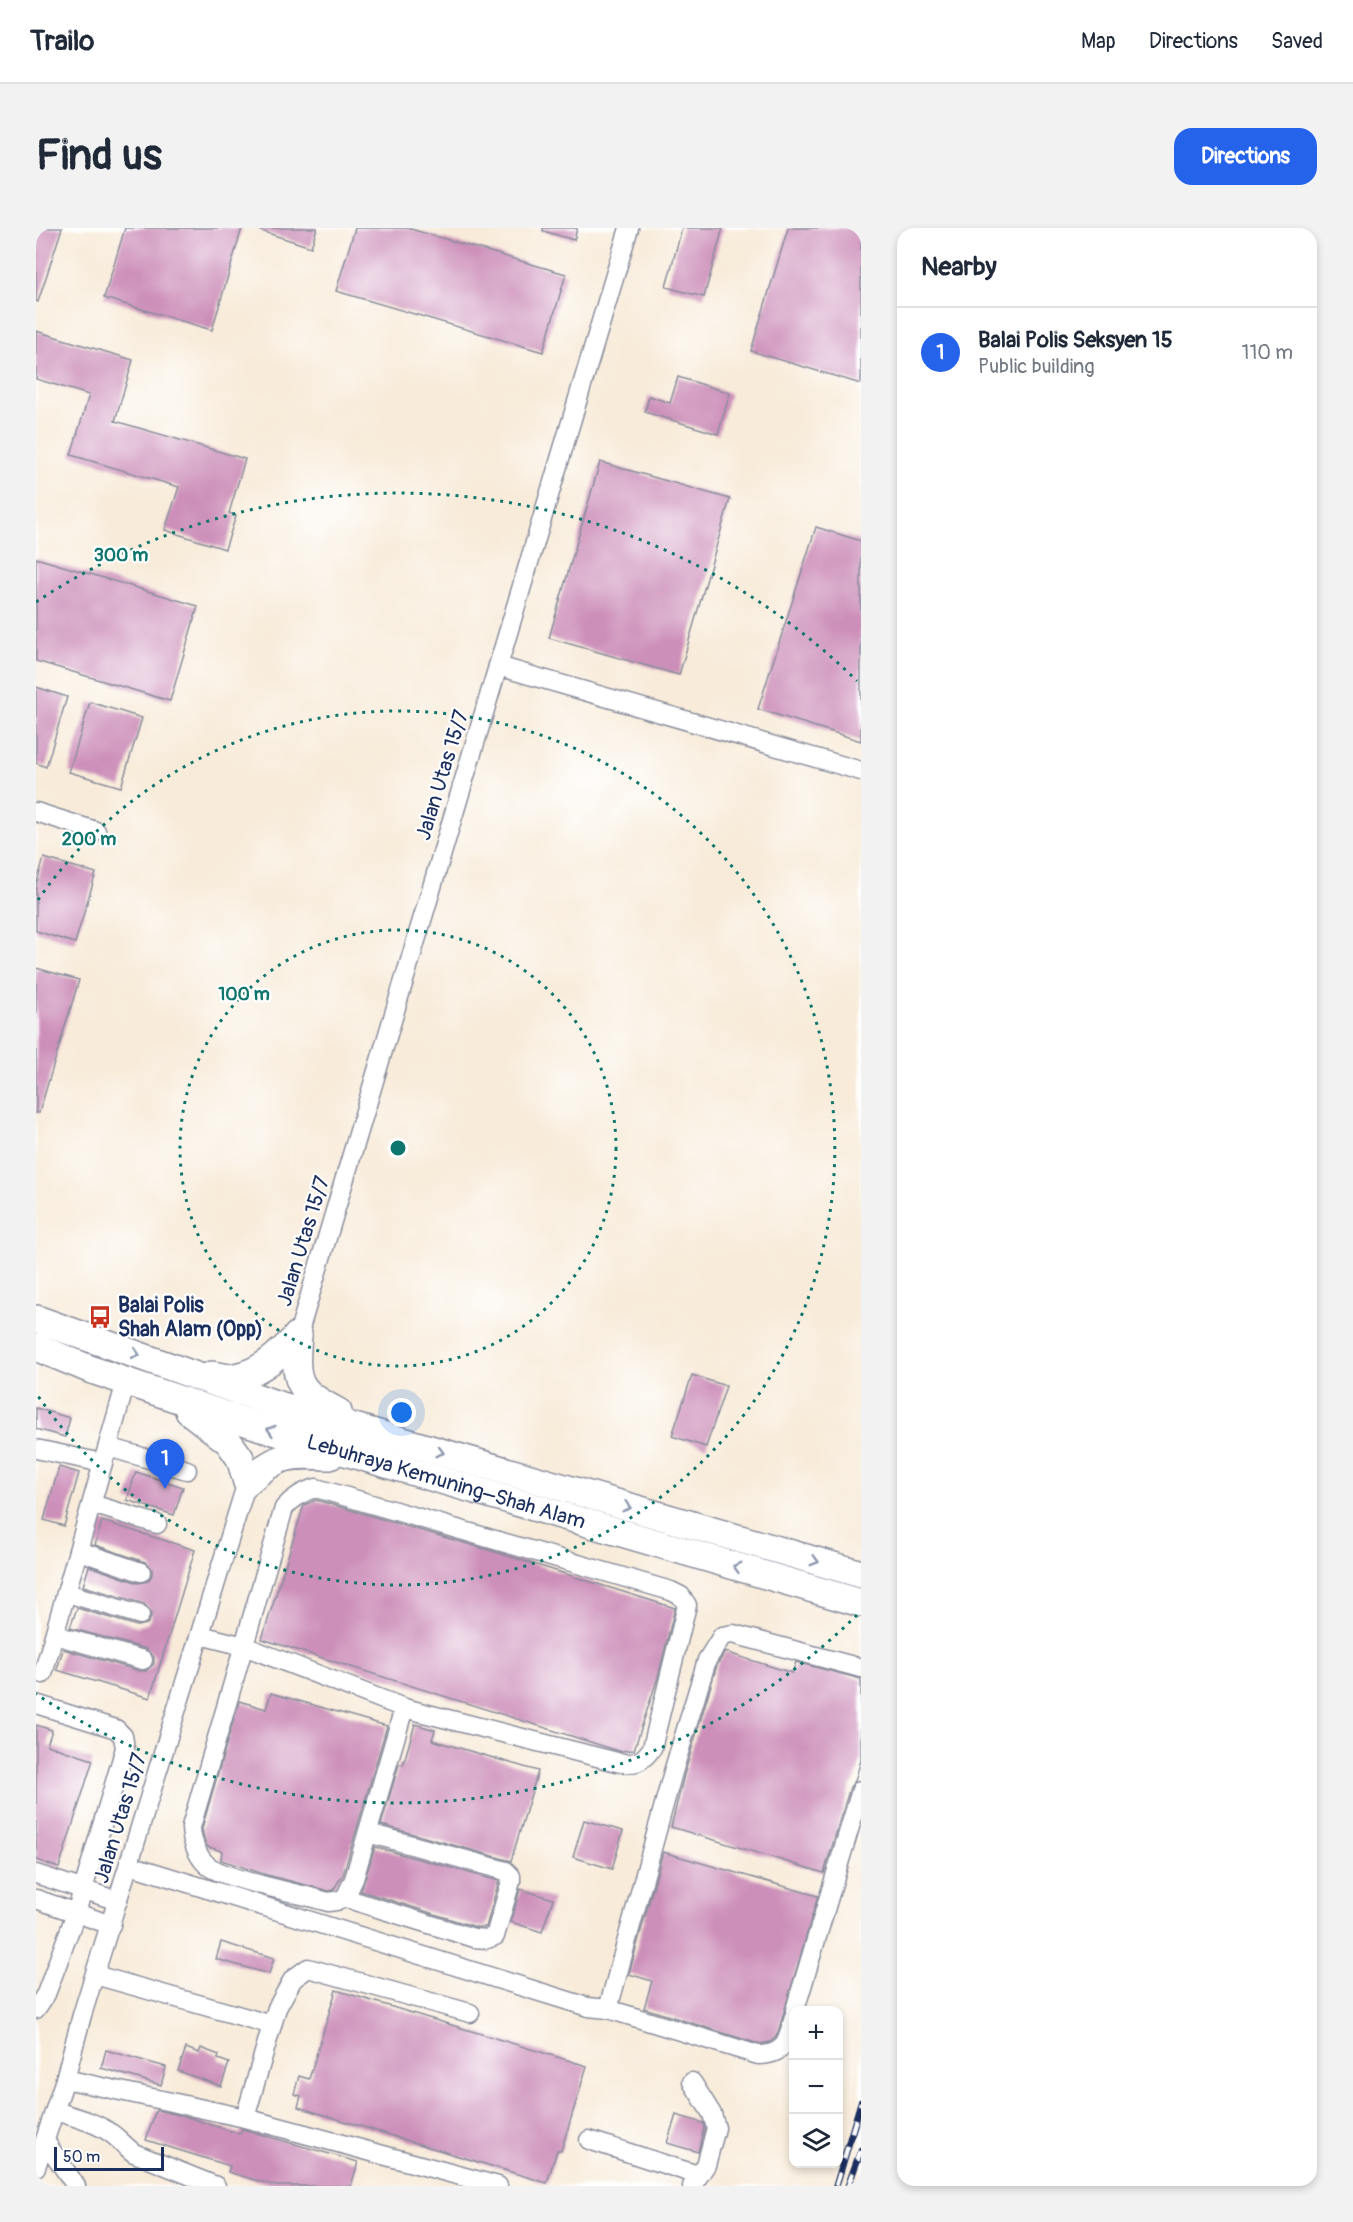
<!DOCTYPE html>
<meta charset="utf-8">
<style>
body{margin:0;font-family:Pangolin,sans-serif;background:#f2f2f3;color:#1f2937}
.controls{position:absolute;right:18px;bottom:18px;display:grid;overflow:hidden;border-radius:12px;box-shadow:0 3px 9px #0003}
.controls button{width:54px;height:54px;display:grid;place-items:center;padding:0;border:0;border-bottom:2px solid #e0e1e3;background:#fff;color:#1f2937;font:30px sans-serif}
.scale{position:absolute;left:18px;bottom:15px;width:110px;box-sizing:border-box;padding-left:6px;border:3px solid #1b2f5e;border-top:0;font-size:16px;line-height:21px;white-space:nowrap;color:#1b2f5e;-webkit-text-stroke:4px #fff;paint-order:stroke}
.you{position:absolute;left:366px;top:1185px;width:21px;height:21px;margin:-15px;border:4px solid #fff;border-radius:50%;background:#1a73e8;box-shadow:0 0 0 9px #1a73e833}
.badge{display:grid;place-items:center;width:39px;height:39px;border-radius:50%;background:#2563eb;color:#fff;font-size:20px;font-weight:700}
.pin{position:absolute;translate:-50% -50px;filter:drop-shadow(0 2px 3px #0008)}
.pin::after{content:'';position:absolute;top:32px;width:21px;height:18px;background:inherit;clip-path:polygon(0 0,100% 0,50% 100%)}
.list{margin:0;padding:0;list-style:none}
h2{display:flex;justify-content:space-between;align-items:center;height:78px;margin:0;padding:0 24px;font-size:26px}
h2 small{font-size:20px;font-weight:400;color:#747a83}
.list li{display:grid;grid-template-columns:39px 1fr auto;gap:18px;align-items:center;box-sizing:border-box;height:90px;padding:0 24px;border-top:2px solid #e0e1e3}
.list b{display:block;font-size:22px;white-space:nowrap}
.list p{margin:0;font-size:20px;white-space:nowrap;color:#747a83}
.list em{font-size:20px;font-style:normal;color:#747a83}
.icon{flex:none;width:33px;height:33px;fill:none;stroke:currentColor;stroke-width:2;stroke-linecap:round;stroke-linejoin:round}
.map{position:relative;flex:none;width:825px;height:1958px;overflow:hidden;border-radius:18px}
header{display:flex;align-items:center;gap:36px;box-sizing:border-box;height:84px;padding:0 30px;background:#fff;border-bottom:2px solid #e0e1e3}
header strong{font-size:28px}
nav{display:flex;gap:33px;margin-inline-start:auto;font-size:21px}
.intro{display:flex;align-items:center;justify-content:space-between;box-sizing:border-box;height:144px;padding:0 36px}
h1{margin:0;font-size:42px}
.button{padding:15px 27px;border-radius:18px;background:#2563eb;color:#fff;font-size:21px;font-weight:700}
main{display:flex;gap:36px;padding:0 36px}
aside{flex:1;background:#fff;border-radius:18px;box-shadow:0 3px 9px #0003}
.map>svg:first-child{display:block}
.building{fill:#cc8fb9}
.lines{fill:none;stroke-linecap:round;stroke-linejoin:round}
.minor-casing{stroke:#8a8d9c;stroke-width:21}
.highway-casing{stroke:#8a8d9c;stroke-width:30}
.minor{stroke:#fff;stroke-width:18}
.highway{stroke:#fff;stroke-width:27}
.rail-casing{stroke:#1b2f5e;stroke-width:7}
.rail{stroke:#fff;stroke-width:4.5;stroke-dasharray:14;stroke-linecap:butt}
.oneway{stroke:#8d97ae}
.ring{fill:none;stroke:#0f766e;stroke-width:3;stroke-dasharray:3 6}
.labels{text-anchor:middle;stroke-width:4.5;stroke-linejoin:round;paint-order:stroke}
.street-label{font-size:21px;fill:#1b2f5e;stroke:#fff}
.poi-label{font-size:21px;font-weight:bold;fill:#1b2f5e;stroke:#fff;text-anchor:start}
.centre{fill:#0f766e;stroke:#fff;stroke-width:3}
.ring-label{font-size:18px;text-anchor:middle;font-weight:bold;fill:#0f766e;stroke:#fff;stroke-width:4.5;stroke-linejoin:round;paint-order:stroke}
</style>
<header>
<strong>Trailo</strong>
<nav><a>Map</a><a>Directions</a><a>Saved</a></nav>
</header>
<div class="intro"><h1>Find us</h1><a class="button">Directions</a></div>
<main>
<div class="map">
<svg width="825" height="1958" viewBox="0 0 825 1958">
<rect width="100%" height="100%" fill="#fff"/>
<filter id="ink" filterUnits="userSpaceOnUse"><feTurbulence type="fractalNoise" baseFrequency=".0167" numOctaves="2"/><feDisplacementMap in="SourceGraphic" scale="12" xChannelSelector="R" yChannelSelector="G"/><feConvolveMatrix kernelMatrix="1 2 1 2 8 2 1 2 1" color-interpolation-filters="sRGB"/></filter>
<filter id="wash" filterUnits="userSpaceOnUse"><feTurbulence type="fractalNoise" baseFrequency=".008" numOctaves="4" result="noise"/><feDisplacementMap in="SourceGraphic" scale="24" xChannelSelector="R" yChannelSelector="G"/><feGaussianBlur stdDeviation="1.35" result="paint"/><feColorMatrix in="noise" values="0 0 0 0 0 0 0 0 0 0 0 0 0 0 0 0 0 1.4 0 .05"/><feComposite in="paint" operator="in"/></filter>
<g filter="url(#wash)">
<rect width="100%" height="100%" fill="#f8ebd9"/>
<g id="blocks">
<g class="building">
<path d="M0 0H26L2 74 0 73Z"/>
<path d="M89 0H206L176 102 68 70Z"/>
<path d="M225 0H281L275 19 225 3Z"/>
<path d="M319 0H371L530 46 507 124 300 63Z"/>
<path d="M507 0H541L538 12 507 3Z"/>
<path d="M646 0H687L668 69 630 59Z"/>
<path d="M752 0H825V156L715 123Z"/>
<path d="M0 103 97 132 79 193 209 231 193 285 200 288 189 321 129 302 143 259 35 227 53 167 0 151Z"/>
<path d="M642 149 694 165 682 206 609 184 613 168 634 175Z"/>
<path d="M564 234 694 271 643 447 513 410Z"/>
<path d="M780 299 825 313V513L722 481Z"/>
<path d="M0 330 162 378 134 473 0 433Z"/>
<path d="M0 459 31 469 10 539 0 535Z"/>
<path d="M54 474 106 490 85 559 33 544Z"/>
<path d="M8 630 60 645 39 715 0 703V657Z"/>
<path d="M0 740 43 752 3 885H0Z"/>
<path d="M656 1147 690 1158 670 1219 636 1208Z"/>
<path d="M0 1180 34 1190 29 1209 0 1201Z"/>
<path d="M23 1239 43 1245 28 1298 8 1292Z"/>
<path d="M100 1244 147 1259 138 1287 91 1272Z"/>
<path d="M280 1272 459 1324 639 1380 622 1449 598 1522 583 1523 226 1411 268 1277Z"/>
<path d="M66 1293 159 1322 114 1470 21 1442 27 1421 104 1443H110L118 1436V1429L110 1421 34 1400 41 1380 101 1398 111 1396 115 1390V1384L108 1376 47 1358 53 1338 102 1355 112 1353 116 1347V1341L109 1334 59 1317Z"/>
<path d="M689 1424 756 1445 760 1434 825 1451V1532L819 1553 814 1559 788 1645 635 1599 648 1547 681 1437Z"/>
<path d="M235 1465 351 1498 307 1647 297 1662 293 1663 231 1647 185 1632 186 1623 172 1619 168 1611 166 1600 203 1473 230 1481Z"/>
<path d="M379 1496 399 1502 396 1512 502 1543 475 1633 345 1597 363 1536 367 1537Z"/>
<path d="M0 1497 16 1502 11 1517 57 1532 23 1640 0 1632Z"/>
<path d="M548 1592 587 1603 576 1641 537 1629Z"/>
<path d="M339 1619 463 1653 450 1699H440L325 1663Z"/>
<path d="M627 1624 782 1668 743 1801 739 1810 734 1814 723 1816 608 1780 616 1753 593 1746Z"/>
<path d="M484 1661 517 1671 506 1704 475 1694Z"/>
<path d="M185 1714 238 1730 233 1746 180 1731Z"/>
<path d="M300 1762 551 1838 525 1923 521 1922 511 1955 262 1879 265 1868 258 1866 263 1848 273 1851Z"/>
<path d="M150 1820 163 1825 165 1820 183 1827 182 1831 193 1835 185 1858 142 1843Z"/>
<path d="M70 1822 130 1839 125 1857 65 1840Z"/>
<path d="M120 1882 148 1888 204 1906 206 1901 322 1934 315 1958H240L192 1944 194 1938 110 1912Z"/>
<path d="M640 1887 667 1895 668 1900 662 1924 631 1915Z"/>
</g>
</g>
</g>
<g filter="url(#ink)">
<use href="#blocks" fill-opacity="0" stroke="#8a8d9c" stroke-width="1.5"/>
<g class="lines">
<g class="minor-casing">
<g id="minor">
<path d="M462 438 825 543"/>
<path d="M0 584 60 603"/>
<path d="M262 1107 593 0"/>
<path d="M72 1219 151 1242"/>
<path d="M0 1221 67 1235"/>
<path d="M56 1276 121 1296"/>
<path d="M43 1323 105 1344"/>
<path d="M31 1365 104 1387"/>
<path d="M19 1407 107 1432"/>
<path d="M164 1407 208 1418 368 1480"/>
<path d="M7 1446 90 1154"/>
<path d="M0 1476 80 1501 87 1508 89 1520 40 1685 10 1766 0 1781"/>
<path d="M94 1637 552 1779 572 1781 722 1827C750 1827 751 1812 758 1789"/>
<path d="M0 1646 82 1673"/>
<path d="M309 1670 318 1651 368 1480 581 1534C598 1537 606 1535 616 1520L651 1377 645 1368 635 1363 280 1260C267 1263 257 1270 248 1280L155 1599C155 1611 161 1628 171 1637 189 1652 265 1665 292 1674L300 1673 309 1670 438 1710 451 1711 459 1708 475 1653V1648L470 1643 332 1605"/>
<path d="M0 1671 75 1697"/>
<path d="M59 1747 236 1797"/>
<path d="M572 1781 637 1544 671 1432 686 1408 697 1406 825 1440"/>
<path d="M759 1782 825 1562"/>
<path d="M29 1851 209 1890 462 1958"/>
<path d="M656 1854 676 1886 680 1900 670 1937 656 1958"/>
<path d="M19 1883C38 1889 60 1894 76 1906 84 1912 90 1919 98 1925L180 1958"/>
<path d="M209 1890 241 1780 257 1751 272 1740 434 1785"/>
<path d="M553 1912 662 1947"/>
<path d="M9 1913 40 1958"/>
<path d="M0 1939 29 1851 46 1787 211 1254"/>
</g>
</g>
<g class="highway-casing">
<g id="highway">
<path d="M0 1091 239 1176 825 1346"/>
<path d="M262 1107C258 1154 260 1162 302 1184"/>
<path id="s1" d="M0 1119 56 1142 231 1201 825 1375"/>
<path d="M176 1147C183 1148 192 1151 199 1149 226 1144 244 1126 262 1107"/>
<path d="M153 1183 192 1213 204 1230 211 1254C242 1226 254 1226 294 1228"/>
</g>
</g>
<use href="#minor" class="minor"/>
<use href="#highway" class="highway"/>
<g class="rail-casing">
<g id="rail">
<path d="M800 1958 825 1874"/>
<path d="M812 1958 825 1922"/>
</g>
</g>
<use href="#rail" class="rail"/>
</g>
<defs><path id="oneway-chevron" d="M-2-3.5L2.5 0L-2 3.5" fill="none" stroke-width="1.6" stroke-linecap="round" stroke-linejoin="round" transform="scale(1.5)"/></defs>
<g class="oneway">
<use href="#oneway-chevron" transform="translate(100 1126) rotate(19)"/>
<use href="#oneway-chevron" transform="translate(235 1202) rotate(-163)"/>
<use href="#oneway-chevron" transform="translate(404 1224) rotate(16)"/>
<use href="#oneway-chevron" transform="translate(591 1279) rotate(16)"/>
<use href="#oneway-chevron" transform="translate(779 1333) rotate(16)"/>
<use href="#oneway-chevron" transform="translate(701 1339) rotate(-164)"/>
</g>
</g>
<g class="ring">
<circle cx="362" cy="920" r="218"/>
<path d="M2 672A437 437 0 1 1 2 1168"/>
<path d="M821 1387A655 655 0 0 1 0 1466M0 374A655 655 0 0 1 821 453"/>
</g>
<defs>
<g id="bus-bare" transform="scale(1.8)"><path d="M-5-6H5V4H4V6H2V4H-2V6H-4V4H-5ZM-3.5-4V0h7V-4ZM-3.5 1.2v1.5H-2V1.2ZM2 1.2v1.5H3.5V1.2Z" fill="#c8321e" stroke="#fff" stroke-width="2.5" paint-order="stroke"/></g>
</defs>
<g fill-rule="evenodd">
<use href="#bus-bare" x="64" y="1089"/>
</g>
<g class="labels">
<g class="street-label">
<text transform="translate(406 547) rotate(-73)" y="7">Jalan Utas 15/7</text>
<text transform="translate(267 1013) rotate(-73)" y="7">Jalan Utas 15/7</text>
<text dy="7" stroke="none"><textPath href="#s1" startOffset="432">Lebuhraya Kemuning–Shah Alam</textPath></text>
<text transform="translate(84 1590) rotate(-73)" y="7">Jalan Utas 15/7</text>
</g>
<g class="poi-label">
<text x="82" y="1084">Balai Polis<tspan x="82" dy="24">Shah Alam (Opp)</tspan></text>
</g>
</g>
<circle cx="362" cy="920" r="9" class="centre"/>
<g class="ring-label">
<text x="85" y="333">300 m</text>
<text x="53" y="617">200 m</text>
<text x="208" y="772">100 m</text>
</g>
</svg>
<div class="controls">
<button>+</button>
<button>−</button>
<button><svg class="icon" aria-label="layers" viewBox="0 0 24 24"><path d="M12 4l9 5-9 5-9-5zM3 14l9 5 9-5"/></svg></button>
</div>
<div class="scale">50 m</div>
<div class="you"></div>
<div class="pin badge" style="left:129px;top:1261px">1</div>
</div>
<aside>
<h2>Nearby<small></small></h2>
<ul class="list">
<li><span class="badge">1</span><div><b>Balai Polis Seksyen 15</b><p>Public building</p></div><em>110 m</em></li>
</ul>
</aside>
</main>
